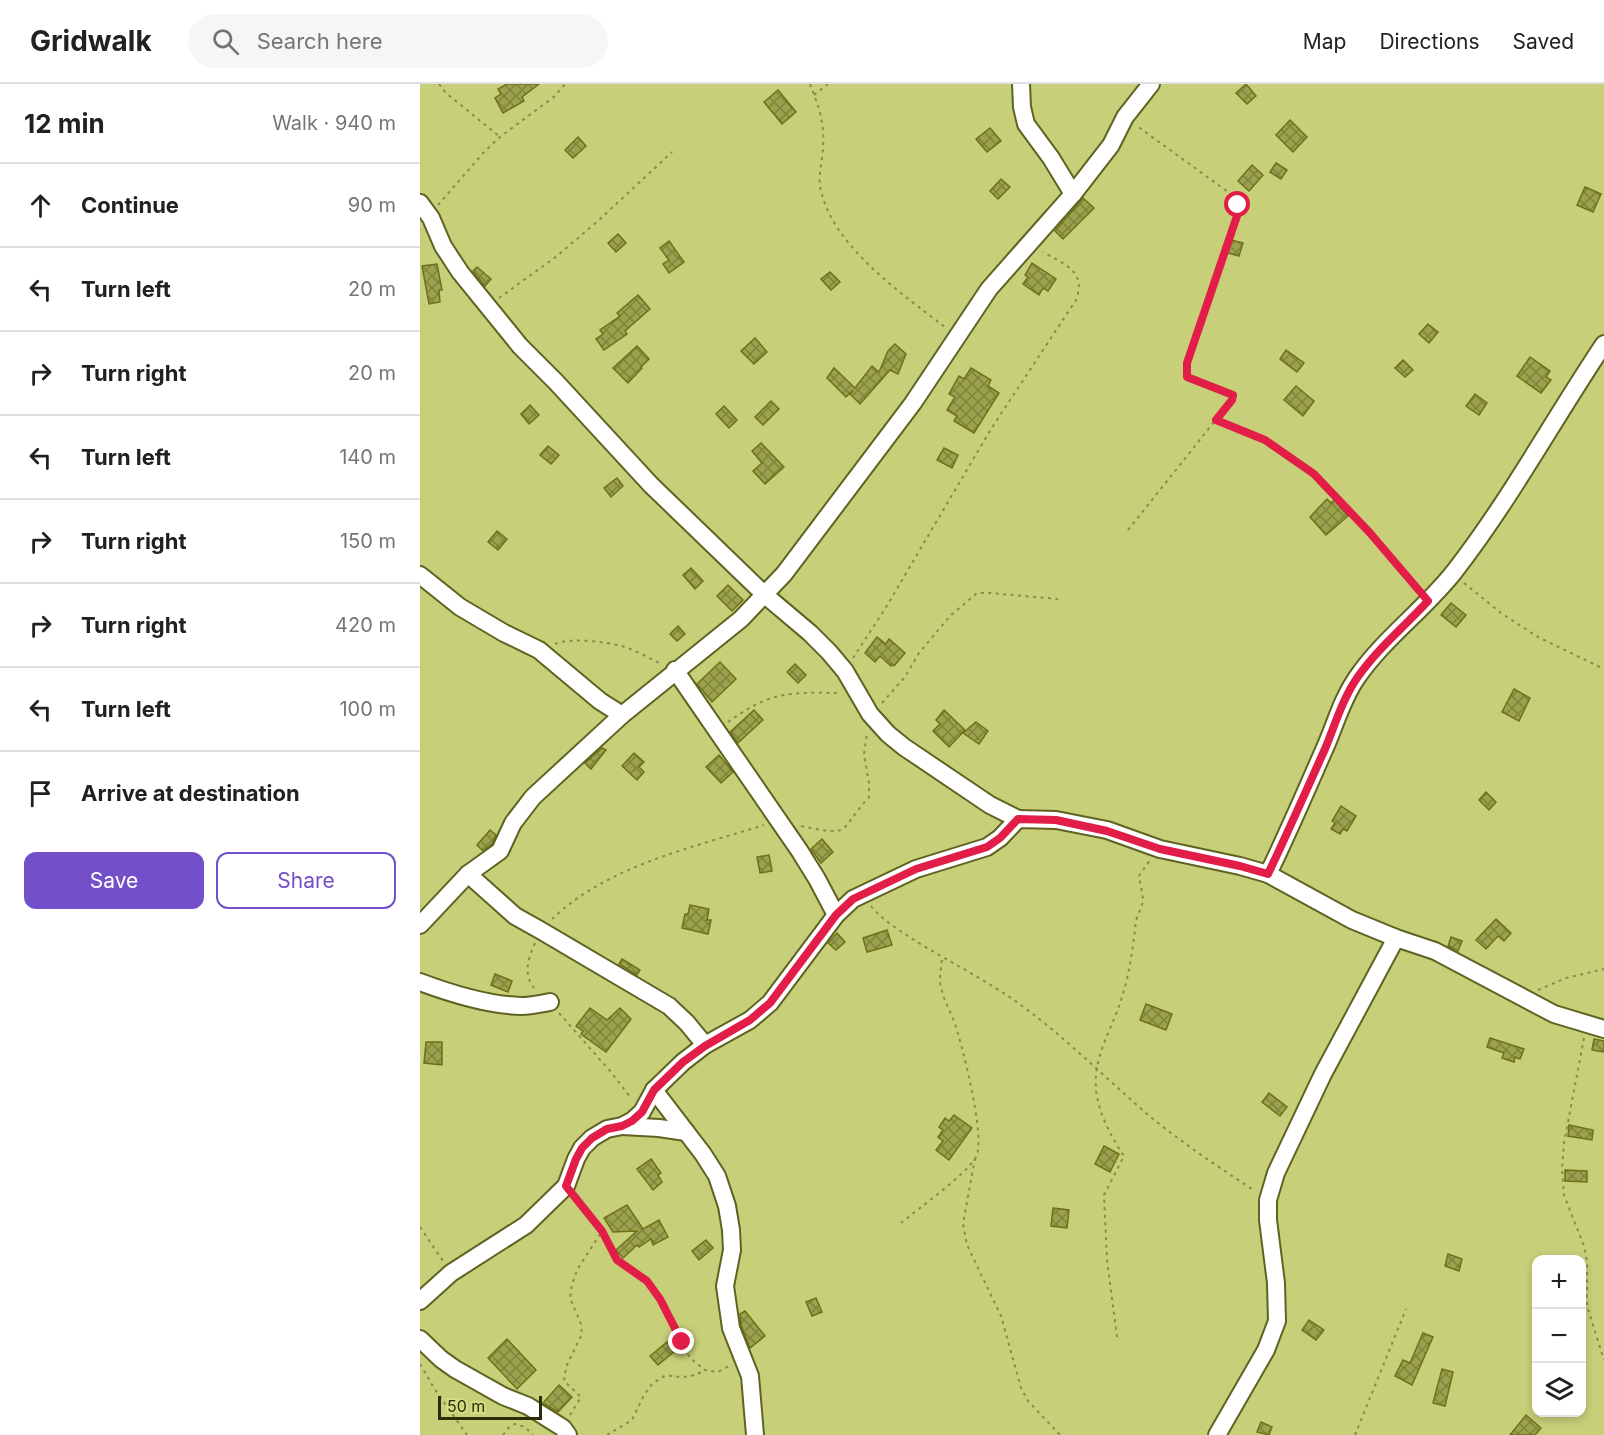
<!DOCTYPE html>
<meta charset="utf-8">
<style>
body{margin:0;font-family:Inter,sans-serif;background:#f6f6f6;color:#202124}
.controls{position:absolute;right:18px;bottom:18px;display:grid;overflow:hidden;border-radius:12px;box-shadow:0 3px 9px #0003}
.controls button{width:54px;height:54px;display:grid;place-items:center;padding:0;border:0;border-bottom:2px solid #e0e0e0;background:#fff;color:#202124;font:30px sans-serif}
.scale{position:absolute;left:18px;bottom:15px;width:104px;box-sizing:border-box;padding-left:6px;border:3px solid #2b2d08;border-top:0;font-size:16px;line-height:21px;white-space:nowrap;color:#2b2d08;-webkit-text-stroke:4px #d5dc86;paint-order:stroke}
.stop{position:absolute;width:18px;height:18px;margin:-14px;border:4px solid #e11d48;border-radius:50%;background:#fff}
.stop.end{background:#e11d48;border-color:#fff;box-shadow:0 2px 6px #0008}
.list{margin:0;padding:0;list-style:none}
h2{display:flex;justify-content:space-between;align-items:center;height:78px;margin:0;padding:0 24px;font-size:26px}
h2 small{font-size:20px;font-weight:400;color:#757577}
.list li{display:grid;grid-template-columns:39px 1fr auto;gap:18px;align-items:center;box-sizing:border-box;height:84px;padding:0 24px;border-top:2px solid #e0e0e0}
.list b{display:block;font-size:22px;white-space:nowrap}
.list em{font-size:20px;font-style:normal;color:#757577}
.actions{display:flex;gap:12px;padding:18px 24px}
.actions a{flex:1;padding:14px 0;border:2px solid #7350c9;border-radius:12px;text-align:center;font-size:21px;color:#7350c9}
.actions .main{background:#7350c9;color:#fff}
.icon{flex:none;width:33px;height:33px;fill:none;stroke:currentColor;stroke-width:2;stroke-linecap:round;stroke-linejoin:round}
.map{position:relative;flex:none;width:1184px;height:1351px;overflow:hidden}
header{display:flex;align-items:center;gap:36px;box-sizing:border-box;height:84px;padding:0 30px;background:#fff;border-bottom:2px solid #e0e0e0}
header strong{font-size:28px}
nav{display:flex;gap:33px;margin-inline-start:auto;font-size:21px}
.search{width:420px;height:54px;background:#f6f6f6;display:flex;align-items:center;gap:15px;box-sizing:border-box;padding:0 21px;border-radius:33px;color:#757577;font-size:22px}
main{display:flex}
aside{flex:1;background:#fff}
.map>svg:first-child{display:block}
.building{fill:url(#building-cross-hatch);stroke:#6e7217;stroke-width:1.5}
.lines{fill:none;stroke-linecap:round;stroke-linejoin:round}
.street-casing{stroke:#5f6321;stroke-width:20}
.path{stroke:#878c4a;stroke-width:2;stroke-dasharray:3 4.5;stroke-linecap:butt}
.street{stroke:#fff;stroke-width:16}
.route{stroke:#e11d48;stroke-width:8}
</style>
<header>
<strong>Gridwalk</strong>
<div class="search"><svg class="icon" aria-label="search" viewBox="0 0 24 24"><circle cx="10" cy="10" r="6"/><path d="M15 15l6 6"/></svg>Search here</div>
<nav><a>Map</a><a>Directions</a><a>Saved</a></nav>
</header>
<main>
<aside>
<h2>12 min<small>Walk · 940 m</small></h2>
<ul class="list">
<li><svg class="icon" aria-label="ahead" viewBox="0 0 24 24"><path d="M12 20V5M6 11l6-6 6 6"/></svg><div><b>Continue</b></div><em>90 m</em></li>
<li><svg class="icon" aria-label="left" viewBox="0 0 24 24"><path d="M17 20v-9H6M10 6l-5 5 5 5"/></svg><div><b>Turn left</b></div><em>20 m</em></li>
<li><svg class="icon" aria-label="right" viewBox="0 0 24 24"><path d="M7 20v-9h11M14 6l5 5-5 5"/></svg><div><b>Turn right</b></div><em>20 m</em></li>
<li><svg class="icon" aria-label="left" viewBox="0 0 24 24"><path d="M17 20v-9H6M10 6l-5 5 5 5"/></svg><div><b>Turn left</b></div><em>140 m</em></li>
<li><svg class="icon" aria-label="right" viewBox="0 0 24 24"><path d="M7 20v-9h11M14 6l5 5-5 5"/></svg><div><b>Turn right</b></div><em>150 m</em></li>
<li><svg class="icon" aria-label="right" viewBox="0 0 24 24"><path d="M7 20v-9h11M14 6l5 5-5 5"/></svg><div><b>Turn right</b></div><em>420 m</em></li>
<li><svg class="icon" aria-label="left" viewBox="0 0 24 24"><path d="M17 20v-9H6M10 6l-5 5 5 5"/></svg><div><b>Turn left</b></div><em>100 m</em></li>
<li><svg class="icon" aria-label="arrive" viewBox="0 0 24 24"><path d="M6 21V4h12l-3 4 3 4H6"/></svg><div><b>Arrive at destination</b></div></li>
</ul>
<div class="actions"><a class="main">Save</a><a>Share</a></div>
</aside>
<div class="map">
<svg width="1184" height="1351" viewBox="0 0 1184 1351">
<defs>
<pattern id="building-cross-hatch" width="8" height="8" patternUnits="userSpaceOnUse" patternTransform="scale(1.5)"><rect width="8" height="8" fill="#9ba14c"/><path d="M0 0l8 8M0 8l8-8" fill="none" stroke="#7f843d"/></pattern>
</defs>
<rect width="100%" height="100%" fill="#c8cf79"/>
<g class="building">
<path d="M87 0H119L102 13 104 17 83 29 75 14 81 10 78 5Z"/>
<path d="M826 0 836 12 827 20 816 9Z"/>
<path d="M358 6 376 28 362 40 344 18Z"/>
<path d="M870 36 887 53 873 68 856 51Z"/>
<path d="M570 44 581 57 567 68 556 55Z"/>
<path d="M158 53 166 62 153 74 145 66Z"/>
<path d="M856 79 867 86 861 95 850 88Z"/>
<path d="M832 81 843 91 829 107 818 97Z"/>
<path d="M581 95 590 103 578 115 570 107Z"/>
<path d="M1165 103 1181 110 1173 128 1157 121Z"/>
<path d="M663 114 674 124 643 155 635 147Z"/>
<path d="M198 150 206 159 196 168 188 159Z"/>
<path d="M811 156 823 159 819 172 808 169Z"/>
<path d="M249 157 264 178 249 189 243 180 249 176 240 164Z"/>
<path d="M612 179 636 195 628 207 623 204 619 211 603 200 608 193 605 191Z"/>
<path d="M17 180 22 206H19L20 218 9 220 2 182Z"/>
<path d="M57 183 71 195 65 202 53 187Z"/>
<path d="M410 188 420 198 411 206 401 195Z"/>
<path d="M218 211 230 225 205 247 207 250 184 266 176 255 183 250 180 246 200 232 197 229Z"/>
<path d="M1008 240 1018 248 1009 259 999 250Z"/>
<path d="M335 254 347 268 334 280 321 267Z"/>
<path d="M475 260 486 270 478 290 470 286 440 320 430 310 433 306 426 313 407 294 414 284 435 304 452 282 459 288 468 267Z"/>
<path d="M217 262 229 275 221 283 222 284 208 299 193 284Z"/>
<path d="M866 266 884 279 877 288 860 275Z"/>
<path d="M1110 273 1130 287 1126 293 1131 296 1121 309 1097 292Z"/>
<path d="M983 276 993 286 985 293 975 284Z"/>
<path d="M551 284 571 296 568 302 579 309 554 349 534 337 537 332 527 326 535 313 529 310 539 292 544 295Z"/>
<path d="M876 302 894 317 883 332 864 316Z"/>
<path d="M1055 310 1067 319 1059 331 1046 322Z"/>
<path d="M351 317 359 325 343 341 335 333Z"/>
<path d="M110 321 119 331 109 340 101 330Z"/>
<path d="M304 322 317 336 309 344 296 330Z"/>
<path d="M341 359 364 383 345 400 333 387 342 379 332 367Z"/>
<path d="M128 362 139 371 131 380 120 371Z"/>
<path d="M524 364 538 371 532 384 517 376Z"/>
<path d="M197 394 203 402 191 413 184 404Z"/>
<path d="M907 415 911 419 914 416 928 432 906 451 890 433Z"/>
<path d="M77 447 87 455 78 466 68 458Z"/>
<path d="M271 484 283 497 275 505 263 491Z"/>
<path d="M308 501 323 516 312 527 297 512Z"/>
<path d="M1031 519 1046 531 1036 543 1021 531Z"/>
<path d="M258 542 265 550 257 557 250 550Z"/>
<path d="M457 553 466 560 469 555 485 569 474 582 472 580 471 582 460 572 455 578 445 569Z"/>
<path d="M300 578 316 595 292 618 277 600Z"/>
<path d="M375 580 386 591 378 599 367 588Z"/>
<path d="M1094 605 1110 614 1099 637 1082 628Z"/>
<path d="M334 626 343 636 318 659 310 648Z"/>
<path d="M524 626 545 646 529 663 513 647 520 640 516 636Z"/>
<path d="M556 638 568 647 559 660 543 649Z"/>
<path d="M182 664 186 666 171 685 165 679Z"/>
<path d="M214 669 224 678 219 683 224 688 217 696 202 682Z"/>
<path d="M299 671 313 688 301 699 286 683Z"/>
<path d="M1066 708 1076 718 1069 726 1059 716Z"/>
<path d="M921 722 936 732 927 747 923 745 920 750 911 745 915 739 912 737Z"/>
<path d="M70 746 76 751 72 760 63 767 57 761Z"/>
<path d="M402 755 413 768 401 779 391 765Z"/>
<path d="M349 771 352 787 340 789 337 773Z"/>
<path d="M270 821 289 825 287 836H291L288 850 262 844 265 830H268Z"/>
<path d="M1076 835 1091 849 1084 857 1078 852 1066 865 1056 856Z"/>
<path d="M467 846 472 861 447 868 443 854Z"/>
<path d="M417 849 425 858 416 866 408 859Z"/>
<path d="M1031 853 1042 857 1038 867 1028 862Z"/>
<path d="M202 875 220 886 217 891 199 880Z"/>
<path d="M75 890 92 897 88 908 71 901Z"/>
<path d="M726 920 752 930 746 946 720 936Z"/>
<path d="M170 924 187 936 200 924 211 935 186 968 161 950 163 947 156 942Z"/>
<path d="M1070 954 1104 965 1100 975 1095 973 1094 978 1082 974 1084 969 1067 963Z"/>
<path d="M1174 955 1184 957V968L1172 966Z"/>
<path d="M6 958H22V981L4 979Z"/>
<path d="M849 1009 867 1023 860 1032 842 1018Z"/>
<path d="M534 1031 552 1044 529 1076 516 1066 523 1057 518 1053 523 1046 519 1043 525 1034 529 1037Z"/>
<path d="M1149 1041 1173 1046 1172 1056 1148 1052Z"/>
<path d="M684 1062 699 1070 690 1088 675 1080Z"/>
<path d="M231 1075 241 1089 238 1091 242 1098 233 1106 217 1085Z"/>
<path d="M1145 1086 1167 1087V1098L1145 1097Z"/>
<path d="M207 1121 223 1145 239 1136 248 1153 233 1161 231 1155 219 1163 217 1161 203 1174 196 1166 217 1147 193 1148 184 1134Z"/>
<path d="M633 1124 649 1126 647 1144 631 1142Z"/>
<path d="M286 1156 293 1164 279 1176 272 1167Z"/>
<path d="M1028 1170 1042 1175 1039 1187 1025 1182Z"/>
<path d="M396 1214 402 1228 392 1232 386 1218Z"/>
<path d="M325 1227 345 1252 330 1264 321 1241 320 1230Z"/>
<path d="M889 1236 904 1246 896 1256 882 1246Z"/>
<path d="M1003 1249 1013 1253 992 1301 975 1292 983 1276 990 1279Z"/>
<path d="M87 1255 116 1286 97 1305 68 1274Z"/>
<path d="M247 1258 255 1267 238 1281 230 1272Z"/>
<path d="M1022 1285 1033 1288 1025 1322 1013 1319Z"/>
<path d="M139 1301 152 1313 138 1328 123 1319Z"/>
<path d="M1106 1331 1121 1344 1115 1351H1090Z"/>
<path d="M841 1338 852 1343 849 1351 837 1348Z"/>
</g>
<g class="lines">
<g class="street-casing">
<g id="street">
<path d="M601 0 602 23 606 40 631 74 653 110"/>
<path d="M0 119 11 134 23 162 40 188 100 262 136 298 231 401 345 511 390 549 409 568 425 587 450 630 468 650 484 663 570 721 598 735"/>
<path d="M0 491 40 523 84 549 119 566 180 617 202 631"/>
<path d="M255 586 379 766 397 795 416 831"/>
<path d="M48 790 95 832 120 846 249 922 267 939 285 961"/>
<path d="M848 790C868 749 886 707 904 666 915 642 921 617 936 595 963 555 1004 526 1034 488 1090 416 1133 336 1184 260"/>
<path d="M0 841 48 790 80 767 93 739 113 713 202 631 321 535 364 490 493 319 569 205 653 110 691 61 705 33 731 0"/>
<path d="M0 898C32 910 67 921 101 922 111 922 120 920 130 918"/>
<path d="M234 1006 283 1070 297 1092 307 1122 311 1146 312 1166 305 1202 311 1244 330 1292 335 1351"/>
<path d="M202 1042 239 1044 266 1048"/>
<path d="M0 1217 31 1189 106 1141 146 1102 156 1075 162 1064 172 1054 187 1045 202 1042 212 1037 222 1028 234 1006 263 978 285 961 330 936 350 919 416 831 433 815 496 785 567 763 580 754 598 735 636 736 687 746 740 765 820 782 848 790 932 836 976 854 1015 867 1134 930 1184 945"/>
<path d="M0 1255 21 1275 35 1285 83 1312 108 1322 143 1344 148 1351"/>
<path d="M797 1351 846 1266 857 1237 856 1199 848 1136V1116L856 1089 903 990 976 854"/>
</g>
</g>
<g class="path">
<path d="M19 0 26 9 80 53"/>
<path d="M390 0C398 20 405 40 403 62 403 77 397 93 401 107 414 163 482 210 525 243"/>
<path d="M394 11 408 0"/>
<path d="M18 121 65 67 80 53 135 12 145 0"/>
<path d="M79 214 137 172 179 136 252 68"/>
<path d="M797 336C812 343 829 348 843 356 903 386 955 455 998 506"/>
<path d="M708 446 814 313 810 309 767 293V279L817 129 818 121 808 108 717 42"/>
<path d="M1044 499 1081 529 1118 553 1184 585"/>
<path d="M135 560C151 553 185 558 202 562 215 566 229 574 241 580"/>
<path d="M433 574 465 525 571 345 656 216C667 187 644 180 623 168"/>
<path d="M462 619 485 593 499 569 530 532 557 509H570L638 515"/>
<path d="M308 638C321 629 334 620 349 615 371 607 396 609 419 609"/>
<path d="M381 742C434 753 417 748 449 713V699L444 670 447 649"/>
<path d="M451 822C463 837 481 847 497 858 529 877 561 894 591 914 640 948 682 991 727 1030 761 1058 798 1083 835 1107"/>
<path d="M132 835C189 781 271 764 344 741"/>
<path d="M115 859C108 875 102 892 116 906"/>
<path d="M1118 906 1146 894 1184 885"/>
<path d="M139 929 190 987 211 1014"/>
<path d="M1164 954 1144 1059 1142 1085 1144 1111 1164 1162 1167 1177V1222L1184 1276"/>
<path d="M555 1074 543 1140 547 1161 581 1232 601 1304 608 1317 640 1351"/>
<path d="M156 1114 182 1147 197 1175 227 1197 240 1215 270 1274 285 1286 298 1288 311 1281"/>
<path d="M481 1139C499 1124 546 1091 556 1073 566 1055 543 965 536 943 531 927 521 913 520 896 520 888 522 880 522 873"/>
<path d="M0 1143 23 1177"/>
<path d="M697 1253 687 1176 684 1111 704 1072C691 1053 678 1028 676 1005 673 971 693 944 702 913 710 888 713 862 716 837 718 829 723 822 723 815 722 807 720 799 719 792L730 776"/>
<path d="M0 1280 14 1304 47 1351"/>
<path d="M150 1331 161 1313 144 1297 146 1283 162 1250 161 1240 150 1214 152 1201 157 1186 182 1147"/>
<path d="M83 1351 90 1342 95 1340 105 1343 113 1351"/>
<path d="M187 1351 212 1336 224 1311 233 1299 246 1291C262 1294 271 1294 285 1286"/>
<path d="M935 1351 986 1225"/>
</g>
<use href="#street" class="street"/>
</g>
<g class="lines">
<path class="route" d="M262 1258 240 1215 227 1197 197 1176 182 1147 146 1102 156 1075 162 1064 172 1054 187 1045 202 1042 212 1037 222 1028 234 1006 263 978 285 962 330 936 350 919 416 831 433 815 496 785 567 763 580 754 598 735 636 736 687 747 740 765 820 782 848 790C868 748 886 707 905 665 915 641 922 616 937 594 957 565 984 543 1008 517L950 449 894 390 845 356 796 336 812 316 813 311 767 293V279L818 129V121"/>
</g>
</svg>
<div class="controls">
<button>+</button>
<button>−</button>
<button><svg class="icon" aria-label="layers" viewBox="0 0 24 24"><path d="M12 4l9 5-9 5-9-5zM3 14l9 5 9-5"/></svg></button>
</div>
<div class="scale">50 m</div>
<div class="stop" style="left:818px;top:121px"></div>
<div class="stop end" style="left:262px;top:1258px"></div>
</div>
</main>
